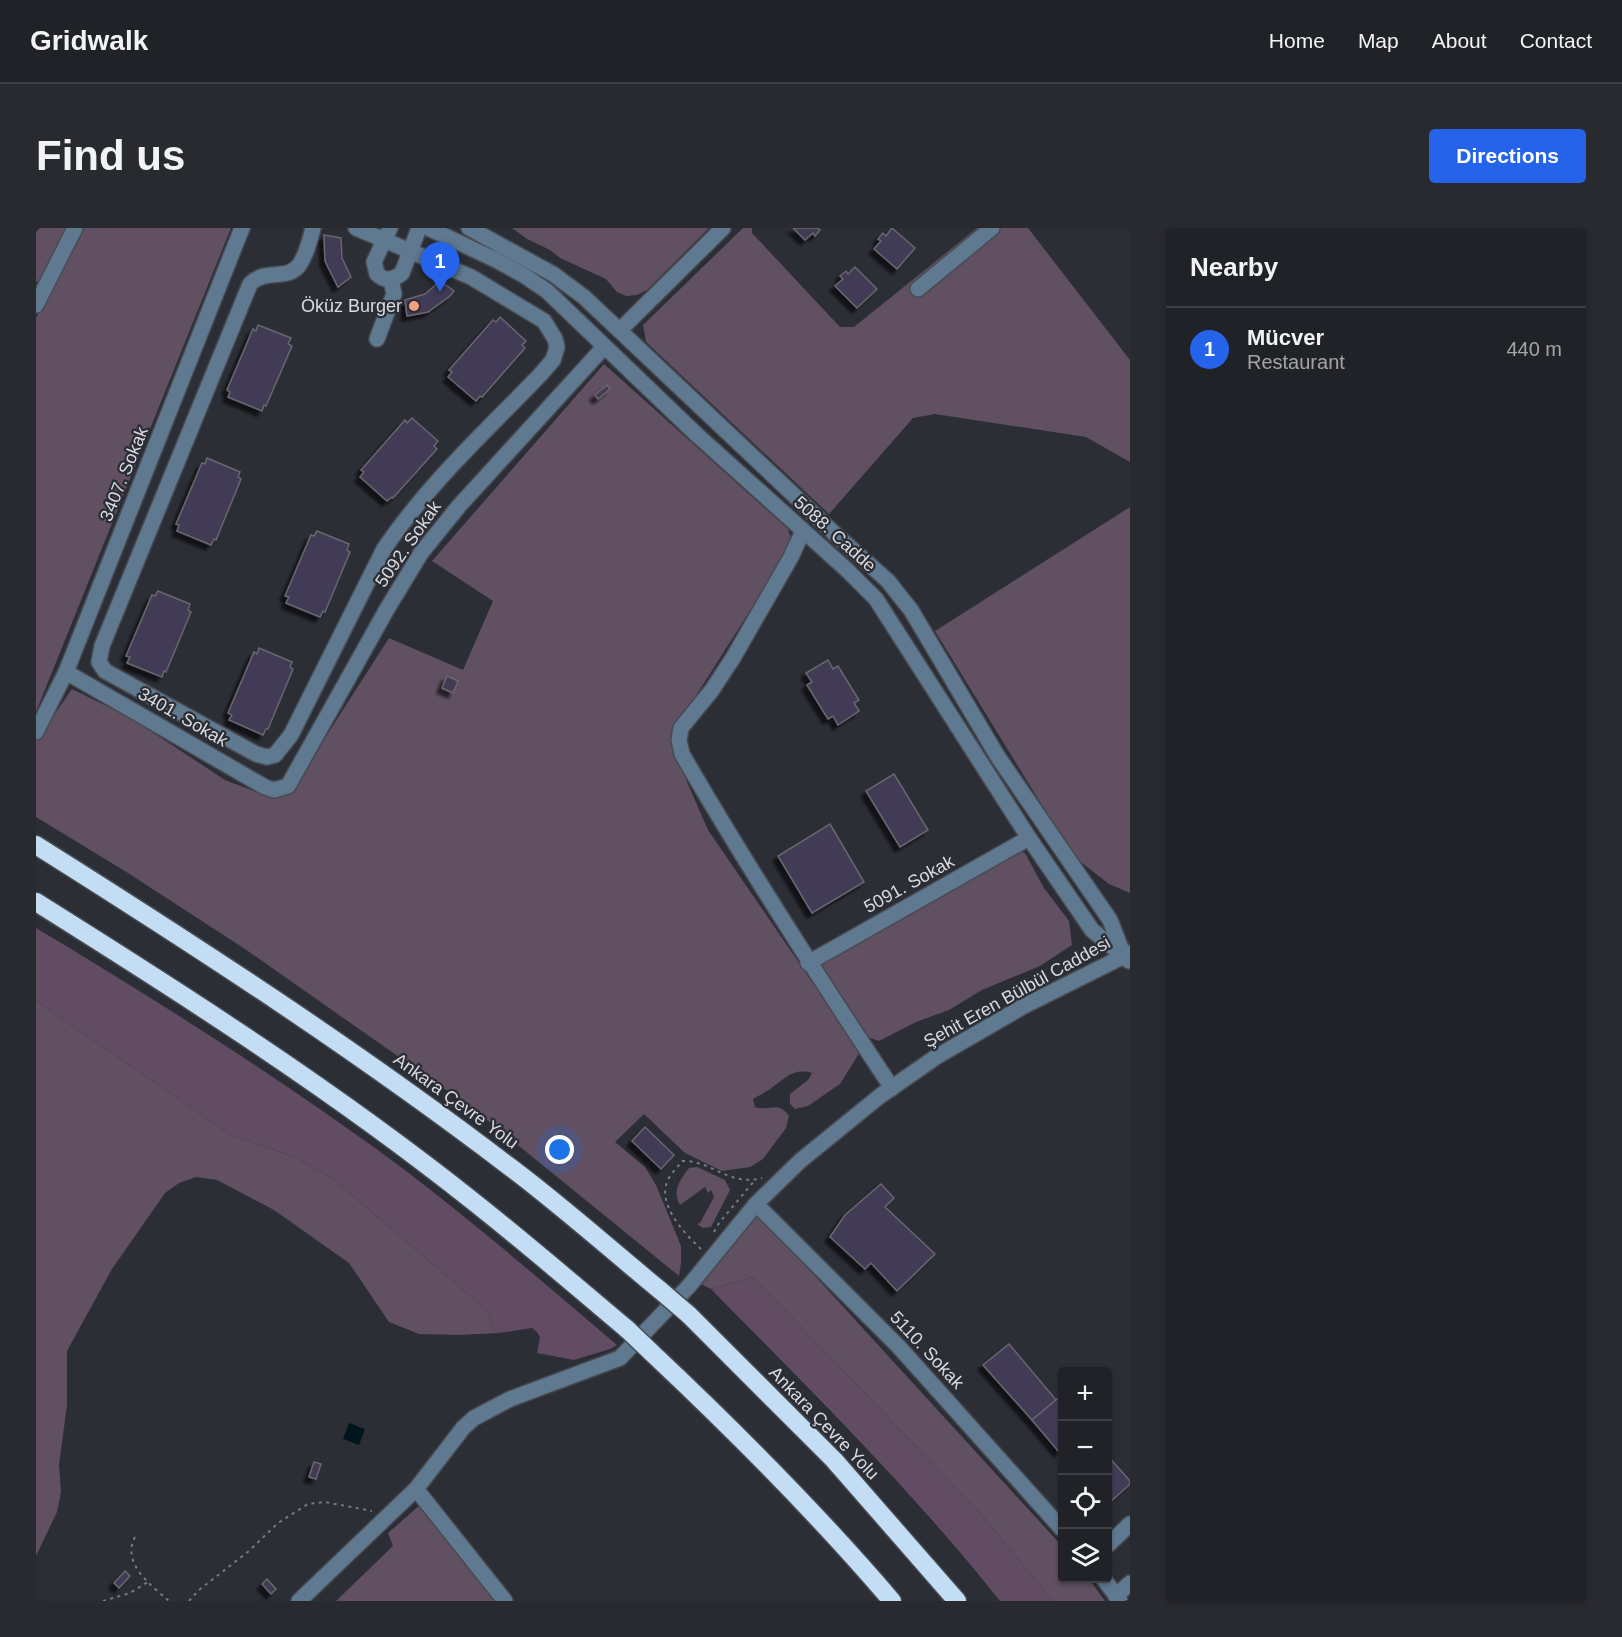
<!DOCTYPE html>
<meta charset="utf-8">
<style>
body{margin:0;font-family:Arial,sans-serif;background:#292a30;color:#f1f3f6}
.controls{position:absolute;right:18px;bottom:18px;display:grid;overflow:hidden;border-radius:6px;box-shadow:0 2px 4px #0004}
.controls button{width:54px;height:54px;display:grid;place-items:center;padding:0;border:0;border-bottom:2px solid #3e3f45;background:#212228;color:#f1f3f6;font:30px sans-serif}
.you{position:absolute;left:524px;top:922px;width:21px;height:21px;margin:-15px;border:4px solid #fff;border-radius:50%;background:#1a73e8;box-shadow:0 0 0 9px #1a73e833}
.badge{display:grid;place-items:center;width:39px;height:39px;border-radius:50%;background:#2563eb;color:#fff;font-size:20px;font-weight:700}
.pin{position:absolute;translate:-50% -50px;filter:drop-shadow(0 2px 3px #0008)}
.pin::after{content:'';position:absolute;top:32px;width:21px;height:18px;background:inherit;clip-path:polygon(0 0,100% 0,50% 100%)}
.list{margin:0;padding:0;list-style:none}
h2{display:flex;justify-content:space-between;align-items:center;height:78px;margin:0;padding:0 24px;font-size:26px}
h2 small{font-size:20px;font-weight:400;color:#a2a4a8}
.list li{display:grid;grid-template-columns:39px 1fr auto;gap:18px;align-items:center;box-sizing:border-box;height:84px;padding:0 24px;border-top:2px solid #3e3f45}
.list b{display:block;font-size:22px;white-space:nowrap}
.list p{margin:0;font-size:20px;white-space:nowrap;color:#a2a4a8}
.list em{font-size:20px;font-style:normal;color:#a2a4a8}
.icon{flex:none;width:33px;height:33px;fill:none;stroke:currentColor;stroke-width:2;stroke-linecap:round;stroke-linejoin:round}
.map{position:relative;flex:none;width:1094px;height:1373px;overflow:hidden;border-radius:6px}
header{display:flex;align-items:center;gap:36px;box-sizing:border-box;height:84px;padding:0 30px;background:#212228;border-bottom:2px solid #3e3f45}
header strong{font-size:28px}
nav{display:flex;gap:33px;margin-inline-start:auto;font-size:21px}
.intro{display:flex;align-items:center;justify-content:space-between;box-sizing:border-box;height:144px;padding:0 36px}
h1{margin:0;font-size:42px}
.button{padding:15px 27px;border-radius:6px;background:#2563eb;color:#fff;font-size:21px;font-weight:700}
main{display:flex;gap:36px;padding:0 36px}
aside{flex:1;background:#212228;border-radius:6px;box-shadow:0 2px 4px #0004}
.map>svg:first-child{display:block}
.green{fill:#614f62}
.forest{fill:#624c63}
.water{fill:#00161d}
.building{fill:#423a54;stroke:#68666e;stroke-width:1.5;filter:url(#shadow)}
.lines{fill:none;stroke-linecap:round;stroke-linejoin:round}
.minor-casing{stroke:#484a51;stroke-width:18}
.highway-casing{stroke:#484a51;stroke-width:21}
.path{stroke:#797b81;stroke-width:2;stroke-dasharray:3 4.5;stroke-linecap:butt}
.minor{stroke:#5f7991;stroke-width:15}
.highway{stroke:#c3ddf4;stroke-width:18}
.highway-bridge-casing{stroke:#484a51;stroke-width:21;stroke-linecap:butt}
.highway-bridge{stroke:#c3ddf4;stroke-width:18}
.poi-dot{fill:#f2a07f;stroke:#2c2e36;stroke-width:2}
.labels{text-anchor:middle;stroke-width:4.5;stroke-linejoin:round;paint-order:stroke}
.poi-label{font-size:18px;fill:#dadbe0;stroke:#2c2e36;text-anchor:end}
.street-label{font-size:18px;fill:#dadbe0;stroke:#2c2e36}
</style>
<header>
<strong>Gridwalk</strong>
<nav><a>Home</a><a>Map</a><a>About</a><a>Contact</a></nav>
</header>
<div class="intro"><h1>Find us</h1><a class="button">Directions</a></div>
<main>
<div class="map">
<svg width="1094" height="1373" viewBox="0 0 1094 1373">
<defs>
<filter id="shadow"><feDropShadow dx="-5" dy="5" stdDeviation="1.5" flood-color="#0009"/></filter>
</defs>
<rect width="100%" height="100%" fill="#2c2e36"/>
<g class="green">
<path d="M0 0H32L4 55 0 53Z"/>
<path d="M45 0H195L0 484V90Z"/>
<path d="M476 0H673L611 62 601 67 590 68 581 64 570 51 524 30 514 22 491 11Z"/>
<path d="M707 0H716V5L804 99H818L941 0H992L1094 132V234L1050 209 899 186 877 190 793 286 610 114 607 97Z"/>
<path d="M568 136 752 301 755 310 741 340 637 504 638 524 672 602 824 824 804 856 772 878 759 881 754 876V866L772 852 776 845C759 840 751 848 738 858 732 863 724 867 717 871L719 879C735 884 741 872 753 888L750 900 727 931 714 939 686 943 649 925 608 886 579 914 609 939 620 957 645 1018V1035L643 1048 440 883 209 721 92 645 0 589V513L36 461 95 490 189 552 231 568 253 566 353 410 427 442 457 373 396 333Z"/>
<path d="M1094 279V665L1073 656 1037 628 899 403Z"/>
<path d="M983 622 989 625 1008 660 1033 693 1036 717 1004 738 946 762 913 782 880 794 843 813 828 808 782 736Z"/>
<path d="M0 773 195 907 258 929 297 951 440 1073 452 1086 457 1101 463 1105 423 1107 383 1106 353 1094 313 1035 238 982 181 952 160 949 143 955 129 965 76 1041 31 1123V1177L23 1237 25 1264 21 1284 0 1328Z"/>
<path d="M661 939 689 952 694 962 675 999 667 1000 661 996 664 995 678 969 675 962 672 965 669 959 644 977C636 962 644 952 653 940Z"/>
<path d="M719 989 727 991 1026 1318V1350L1053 1351 1069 1373H1017L945 1286 717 1049 675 1061 665 1056Z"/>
<path d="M384 1277 462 1373H300L357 1318 352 1305Z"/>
</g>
<g class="forest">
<path d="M0 700C115 769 230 841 339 920 423 981 502 1050 581 1117L574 1121 538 1132 501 1125 504 1109 501 1104 496 1100 463 1105 457 1101 452 1086 440 1073 297 951 258 929 195 907 0 773Z"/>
<path d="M717 1049 945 1286 1017 1373H964C876 1262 774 1162 675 1061Z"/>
</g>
<path class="water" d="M313 1195 329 1201 323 1217 307 1211Z"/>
<g class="building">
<path d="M757 0H782L784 2 779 8 777 5 769 12Z"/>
<path d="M856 0 879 20 861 41 838 21 845 13 842 11 847 5 850 8Z"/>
<path d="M288 7 305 10 306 30 315 49 302 59 289 33Z"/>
<path d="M819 39 841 61 821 80 799 58 807 51 804 48 810 43 812 46Z"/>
<path d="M404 53 418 63 414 68 392 84 371 88 369 72 389 66Z"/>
<path d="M464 89 490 113 486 117 489 120 446 169 444 168 440 173 412 149 416 144 413 142 457 92 460 94Z"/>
<path d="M222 97 255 110 252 116 256 118 230 178 228 177 226 183 192 169 194 164 191 162 217 101 220 103Z"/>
<path d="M571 157 574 161 562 171 559 167Z"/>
<path d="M376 190 402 213 398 218 401 221 357 270 356 269 351 273 324 249 328 244 325 242 369 192 371 195Z"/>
<path d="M171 230 204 244 202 249 205 251 180 312 178 311 175 317 141 303 143 297 140 296 166 235 169 236Z"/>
<path d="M281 303 313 316 311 322 314 324 289 384 287 383 284 389 250 375 253 369 249 368 275 307 278 308Z"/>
<path d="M122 363 154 376 152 382 155 384 130 444 128 443 126 449 91 435 94 429 90 428 116 367 119 368Z"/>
<path d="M223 420 256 434 254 439 257 441 232 501H230L227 507 193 492 196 487 192 485 218 424 221 426Z"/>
<path d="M792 432 797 441 802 438 823 472 818 475 823 483 802 497 797 488 792 491 771 457 776 454 770 445Z"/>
<path d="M411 448 422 453 417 465 406 460Z"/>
<path d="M858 546 892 602 864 619 830 563Z"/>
<path d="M794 596 828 654 776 685 742 628Z"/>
<path d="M609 899 638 927 625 941 596 913Z"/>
<path d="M845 956 858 970 849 979 899 1026 861 1063 835 1035 829 1041 794 1009 809 987Z"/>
<path d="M973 1116 1020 1172 996 1192 947 1137Z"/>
<path d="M1026 1167V1221L1023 1224 996 1192Z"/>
<path d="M1072 1228 1094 1253V1256L1072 1276Z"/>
<path d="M278 1234 285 1236 280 1251 273 1249Z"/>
<path d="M89 1343 94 1348 83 1360 78 1355Z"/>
<path d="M231 1351 240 1361 235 1366 226 1356Z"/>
</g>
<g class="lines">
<g class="minor-casing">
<g id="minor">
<path d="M277 0C274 12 271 25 264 36 252 54 231 39 214 56L66 418 63 434 69 443 220 526 231 529 239 527 255 507 348 321C392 256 450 203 504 147L517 132 521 119 519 111 508 93 435 49 320 0"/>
<path d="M354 0 338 34 341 46C349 54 358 52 366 45L383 0"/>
<path d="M392 0 460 32 489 48 511 63 660 206 811 342 840 371 993 610 1056 702 1093 733"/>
<path d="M433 0 517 46 548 69 799 306 852 353 863 367 875 382 962 529 1074 692 1088 728"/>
<path d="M882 61 956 0"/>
<path d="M0 77 39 0"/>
<path d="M584 102 687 0"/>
<path d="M341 111 358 66 355 51"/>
<path d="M767 303 755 329 697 430 676 462 645 500 643 512 646 526C712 640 783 750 856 860"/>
<path d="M30 444 229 559 238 562 252 558 351 381 385 325 423 278 568 119"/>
<path d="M0 504 30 444 206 0"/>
<path d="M772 735 993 610"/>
<path d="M720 976 863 1119 1026 1301"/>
<path d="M380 1261 469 1373"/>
<path d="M1072 1317 1094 1296"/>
<path d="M1067 1350 1084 1373"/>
<path d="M1080 1368 1094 1355"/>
<path d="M263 1373 380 1261 427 1200 438 1190 474 1171 584 1130 653 1058 720 976 764 933 844 868 900 829 988 778 1094 725"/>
</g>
</g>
<g class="highway-casing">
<g id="highway">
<path d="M0 617C162 719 322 823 474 939 526 978 575 1022 625 1063"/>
<path d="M0 674C150 768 300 864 438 974 491 1016 541 1059 592 1102"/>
<path d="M653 1087 798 1232 921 1373"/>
<path d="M615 1124C700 1204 781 1285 856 1373"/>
</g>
</g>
<g class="path">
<path d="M678 1004 683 995 719 952"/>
<path d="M665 1021C650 1007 624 980 630 957 632 948 641 940 646 933 676 932 693 959 726 950"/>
<path d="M99 1309C85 1336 115 1357 133 1373"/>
<path d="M67 1373 94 1365 112 1354"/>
<path d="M153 1373 163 1362 213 1323 242 1295 272 1276 289 1274 336 1283"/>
</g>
<use href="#minor" class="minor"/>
<use href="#highway" class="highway"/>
<g class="highway-bridge-casing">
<g id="highway-bridge">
<path d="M625 1063 653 1087"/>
<path d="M592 1102 615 1124"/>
</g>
</g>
<use href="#highway-bridge" class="highway-bridge"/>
</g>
<circle class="poi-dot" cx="378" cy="78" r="6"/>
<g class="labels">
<g class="poi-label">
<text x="366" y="84">Öküz Burger</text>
</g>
<g class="street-label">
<text transform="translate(88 246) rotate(-68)" y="6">3407. Sokak</text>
<text transform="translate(799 306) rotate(42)" y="6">5088. Cadde</text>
<text transform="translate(372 316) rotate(-55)" y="6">5092. Sokak</text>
<text transform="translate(147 489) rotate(30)" y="6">3401. Sokak</text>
<text transform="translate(873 656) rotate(-29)" y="6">5091. Sokak</text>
<text transform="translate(981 764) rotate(-29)" y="6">Şehit Eren Bülbül Caddesi</text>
<text transform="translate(420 873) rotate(36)" y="6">Ankara Çevre Yolu</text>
<text transform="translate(891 1122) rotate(47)" y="6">5110. Sokak</text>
<text transform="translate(788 1195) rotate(46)" y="6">Ankara Çevre Yolu</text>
</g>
</g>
</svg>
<div class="controls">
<button>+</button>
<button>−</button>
<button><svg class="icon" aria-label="locate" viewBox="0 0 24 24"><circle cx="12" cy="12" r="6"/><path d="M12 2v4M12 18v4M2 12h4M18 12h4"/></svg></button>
<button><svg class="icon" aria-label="layers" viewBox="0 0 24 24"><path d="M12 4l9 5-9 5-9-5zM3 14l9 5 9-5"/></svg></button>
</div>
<div class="you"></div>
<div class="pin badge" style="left:404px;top:64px">1</div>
</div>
<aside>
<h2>Nearby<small></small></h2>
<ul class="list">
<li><span class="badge">1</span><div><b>Mücver</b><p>Restaurant</p></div><em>440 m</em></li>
</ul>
</aside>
</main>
